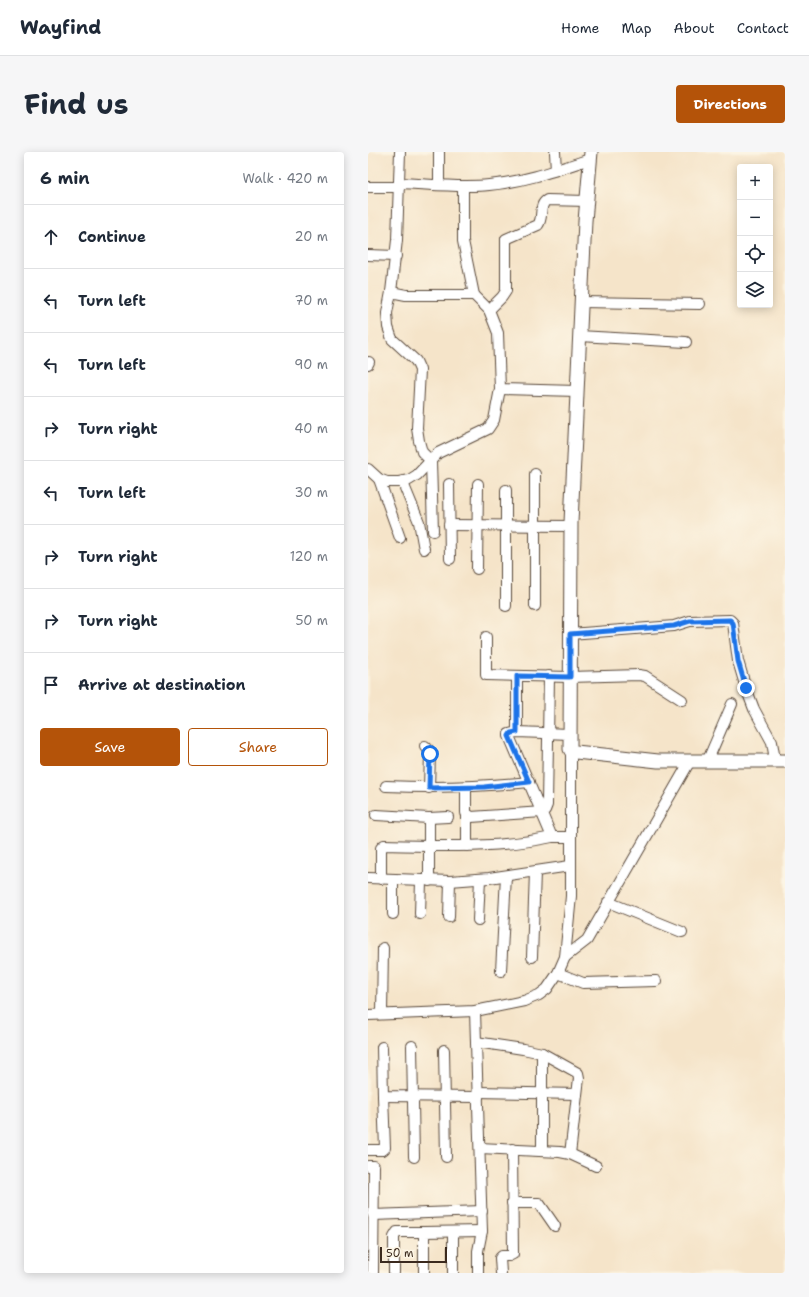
<!DOCTYPE html>
<meta charset="utf-8">
<style>
body{margin:0;font-family:"Shantell Sans",sans-serif;background:#f6f6f7;color:#1f2937}
.controls{position:absolute;right:12px;top:12px;display:grid;overflow:hidden;border-radius:4px;box-shadow:0 2px 10px #0003}
.controls button{width:36px;height:36px;display:grid;place-items:center;padding:0;border:0;border-bottom:1px solid #e0e1e3;background:#fff;color:#1f2937;font:20px sans-serif}
.scale{position:absolute;left:12px;bottom:10px;width:67px;box-sizing:border-box;padding-left:4px;border:2px solid #3b2a1e;border-top:0;font-size:11px;line-height:14px;white-space:nowrap;color:#3b2a1e;-webkit-text-stroke:3px #fcf5e5;paint-order:stroke}
.stop{position:absolute;width:12px;height:12px;margin:-9px;border:3px solid #1a73e8;border-radius:50%;background:#fff}
.stop.end{background:#1a73e8;border-color:#fff;box-shadow:0 1px 4px #0008}
.list{margin:0;padding:0;list-style:none}
h2{display:flex;justify-content:space-between;align-items:center;height:52px;margin:0;padding:0 16px;font-size:17px}
h2 small{font-size:13px;font-weight:400;color:#747a83}
.list li{display:grid;grid-template-columns:26px 1fr auto;gap:12px;align-items:center;box-sizing:border-box;height:64px;padding:0 16px;border-top:1px solid #e0e1e3}
.list b{display:block;font-size:15px;white-space:nowrap}
.list em{font-size:13px;font-style:normal;color:#747a83}
.actions{display:flex;gap:8px;padding:12px 16px}
.actions a{flex:1;padding:9px 0;border:1px solid #b45309;border-radius:4px;text-align:center;font-size:14px;color:#b45309}
.actions .main{background:#b45309;color:#fff}
.icon{flex:none;width:22px;height:22px;fill:none;stroke:currentColor;stroke-width:2;stroke-linecap:round;stroke-linejoin:round}
.map{position:relative;flex:none;width:417px;height:1121px;overflow:hidden;border-radius:4px}
header{display:flex;align-items:center;gap:24px;box-sizing:border-box;height:56px;padding:0 20px;background:#fff;border-bottom:1px solid #e0e1e3}
header strong{font-size:19px}
nav{display:flex;gap:22px;margin-inline-start:auto;font-size:14px}
.intro{display:flex;align-items:center;justify-content:space-between;box-sizing:border-box;height:96px;padding:0 24px}
h1{margin:0;font-size:28px}
.button{padding:10px 18px;border-radius:4px;background:#b45309;color:#fff;font-size:14px;font-weight:700}
main{display:flex;gap:24px;padding:0 24px}
aside{flex:1;background:#fff;border-radius:4px;box-shadow:0 2px 10px #0003}
.map>svg:first-child{display:block}
.lines{fill:none;stroke-linecap:round;stroke-linejoin:round}
.minor-casing{stroke:#574638;stroke-width:12}
.tertiary-casing{stroke:#574638;stroke-width:15}
.minor{stroke:#fff;stroke-width:10}
.tertiary{stroke:#fff;stroke-width:13}
.route{stroke:#1a73e8;stroke-width:5}
</style>
<header>
<strong>Wayfind</strong>
<nav><a>Home</a><a>Map</a><a>About</a><a>Contact</a></nav>
</header>
<div class="intro"><h1>Find us</h1><a class="button">Directions</a></div>
<main>
<aside>
<h2>6 min<small>Walk · 420 m</small></h2>
<ul class="list">
<li><svg class="icon" aria-label="ahead" viewBox="0 0 24 24"><path d="M12 20V5M6 11l6-6 6 6"/></svg><div><b>Continue</b></div><em>20 m</em></li>
<li><svg class="icon" aria-label="left" viewBox="0 0 24 24"><path d="M17 20v-9H6M10 6l-5 5 5 5"/></svg><div><b>Turn left</b></div><em>70 m</em></li>
<li><svg class="icon" aria-label="left" viewBox="0 0 24 24"><path d="M17 20v-9H6M10 6l-5 5 5 5"/></svg><div><b>Turn left</b></div><em>90 m</em></li>
<li><svg class="icon" aria-label="right" viewBox="0 0 24 24"><path d="M7 20v-9h11M14 6l5 5-5 5"/></svg><div><b>Turn right</b></div><em>40 m</em></li>
<li><svg class="icon" aria-label="left" viewBox="0 0 24 24"><path d="M17 20v-9H6M10 6l-5 5 5 5"/></svg><div><b>Turn left</b></div><em>30 m</em></li>
<li><svg class="icon" aria-label="right" viewBox="0 0 24 24"><path d="M7 20v-9h11M14 6l5 5-5 5"/></svg><div><b>Turn right</b></div><em>120 m</em></li>
<li><svg class="icon" aria-label="right" viewBox="0 0 24 24"><path d="M7 20v-9h11M14 6l5 5-5 5"/></svg><div><b>Turn right</b></div><em>50 m</em></li>
<li><svg class="icon" aria-label="arrive" viewBox="0 0 24 24"><path d="M6 21V4h12l-3 4 3 4H6"/></svg><div><b>Arrive at destination</b></div></li>
</ul>
<div class="actions"><a class="main">Save</a><a>Share</a></div>
</aside>
<div class="map">
<svg width="417" height="1121" viewBox="0 0 417 1121">
<rect width="100%" height="100%" fill="#fcf5e5"/>
<filter id="ink" filterUnits="userSpaceOnUse"><feTurbulence type="fractalNoise" baseFrequency=".025" numOctaves="2"/><feDisplacementMap in="SourceGraphic" scale="8" xChannelSelector="R" yChannelSelector="G"/><feConvolveMatrix kernelMatrix="1 2 1 2 8 2 1 2 1" color-interpolation-filters="sRGB"/></filter>
<filter id="wash" filterUnits="userSpaceOnUse"><feTurbulence type="fractalNoise" baseFrequency=".012" numOctaves="4" result="noise"/><feDisplacementMap in="SourceGraphic" scale="16" xChannelSelector="R" yChannelSelector="G"/><feGaussianBlur stdDeviation="0.9" result="paint"/><feColorMatrix in="noise" values="0 0 0 0 0 0 0 0 0 0 0 0 0 0 0 0 0 1.4 0 .05"/><feComposite in="paint" operator="in"/></filter>
<g filter="url(#wash)">
<rect width="100%" height="100%" fill="#f5e4c9"/>
</g>
<g filter="url(#ink)">
<g class="lines">
<g class="minor-casing">
<g id="minor">
<path d="M32 0 29 88 23 140 38 143H106L121 158 130 181 132 237 209 239"/>
<path d="M187 0 188 18"/>
<path d="M31 31C61 32 91 36 121 33 156 30 189 18 222 7"/>
<path d="M71 32V0"/>
<path d="M95 34V89L106 143"/>
<path d="M0 35H31"/>
<path d="M0 103 28 104"/>
<path d="M23 140 19 161 20 175 24 187 48 209 52 218 49 276 51 289 54 300 63 309 65 379"/>
<path d="M213 150 332 152"/>
<path d="M121 158 134 145 138 139V87L170 73C176 65 170 53 179 48L219 49"/>
<path d="M211 184 318 190"/>
<path d="M0 212 1 210"/>
<path d="M0 317 11 327 19 330H31L41 328 49 323 70 301 120 277 126 268 132 237"/>
<path d="M167 322V454"/>
<path d="M11 327 32 386"/>
<path d="M36 329 37 336 51 370 56 397"/>
<path d="M81 332 82 407"/>
<path d="M138 338V454"/>
<path d="M81 373 203 374"/>
<path d="M109 417 110 332"/>
<path d="M202 482 306 474 322 469 362 468 365 471 370 509 378 536 386 557 404 590 407 608"/>
<path d="M118 485V523L202 525 271 523 277 524 314 548"/>
<path d="M149 524V580"/>
<path d="M202 582 149 580 141 582V584L184 685H202"/>
<path d="M57 594 60 597 62 602 61 636"/>
<path d="M339 610 364 552"/>
<path d="M18 634C66 636 113 635 161 630"/>
<path d="M98 635V661L103 665 174 660 177 658 179 653 181 524"/>
<path d="M8 663 61 666 80 665"/>
<path d="M99 694V663"/>
<path d="M0 726 82 729 121 726 202 714"/>
<path d="M13 727V696L16 693C72 694 129 697 184 685"/>
<path d="M61 729V666"/>
<path d="M240 750 314 780"/>
<path d="M25 762V727"/>
<path d="M52 762 53 729"/>
<path d="M81 765 82 729"/>
<path d="M110 768 112 727"/>
<path d="M164 805 167 720"/>
<path d="M197 805 219 788 322 609"/>
<path d="M133 819 138 724"/>
<path d="M190 821 215 831 288 829"/>
<path d="M107 859 114 1079 110 1099V1121"/>
<path d="M14 862 15 796"/>
<path d="M0 863 107 859 156 849 171 843 179 837 190 821 197 805 203 744V599"/>
<path d="M108 890 155 897 174 901 210 921 211 926 202 1002"/>
<path d="M44 894 46 1005"/>
<path d="M14 895 15 944 110 945"/>
<path d="M76 898 78 1005"/>
<path d="M174 901V998"/>
<path d="M110 940 209 942"/>
<path d="M112 996 192 1000 202 1002 228 1014"/>
<path d="M0 998H15L17 996 15 944"/>
<path d="M0 1014H6L5 1121"/>
<path d="M144 1051H171L187 1074"/>
<path d="M5 1063 114 1059"/>
<path d="M26 1121V1085L29 1080H56"/>
<path d="M56 1121V1080L114 1079"/>
<path d="M85 1121V1080"/>
<path d="M133 1121 132 1106 134 1104H141L145 1102 144 997"/>
</g>
</g>
<g class="tertiary-casing">
<path id="tertiary" d="M223 0 217 69 203 371 202 597 203 599 208 600 290 609H417"/>
</g>
<use href="#minor" class="minor"/>
<use href="#tertiary" class="tertiary"/>
</g>
</g>
<g class="lines" filter="url(#ink)">
<path class="route" d="M62 602 61 636 116 635 161 630 141 584 143 581 149 580V524L202 525V482L306 474 322 469 362 468 365 471 370 509 378 536"/>
</g>
</svg>
<div class="controls">
<button>+</button>
<button>−</button>
<button><svg class="icon" aria-label="locate" viewBox="0 0 24 24"><circle cx="12" cy="12" r="6"/><path d="M12 2v4M12 18v4M2 12h4M18 12h4"/></svg></button>
<button><svg class="icon" aria-label="layers" viewBox="0 0 24 24"><path d="M12 4l9 5-9 5-9-5zM3 14l9 5 9-5"/></svg></button>
</div>
<div class="scale">50 m</div>
<div class="stop" style="left:62px;top:602px"></div>
<div class="stop end" style="left:378px;top:536px"></div>
</div>
</main>
